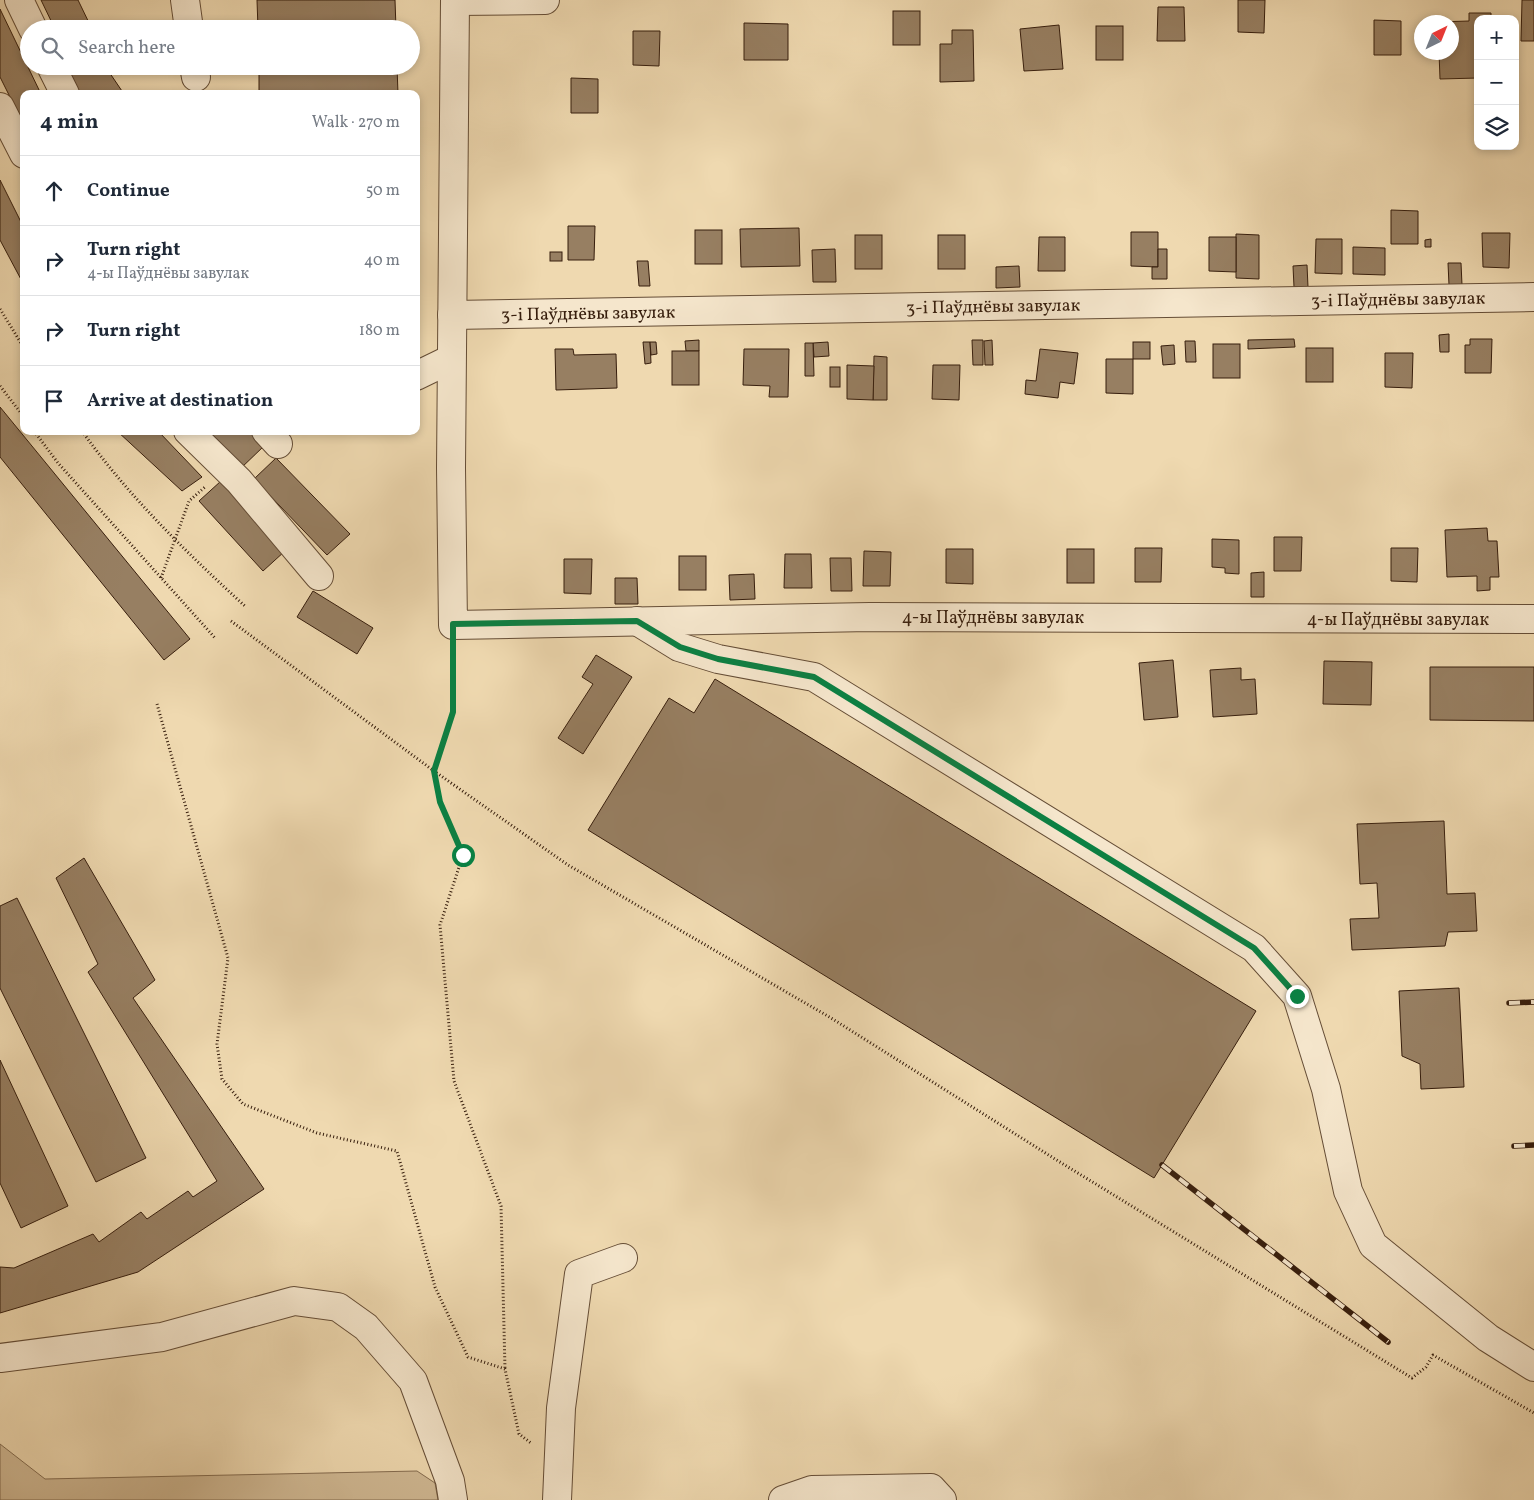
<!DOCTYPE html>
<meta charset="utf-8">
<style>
body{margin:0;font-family:Vollkorn,serif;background:#f6f6f7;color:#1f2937}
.controls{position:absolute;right:15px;top:15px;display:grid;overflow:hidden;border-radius:10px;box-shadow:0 2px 8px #0003}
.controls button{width:45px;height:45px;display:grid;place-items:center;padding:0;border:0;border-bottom:1px solid #e0e1e3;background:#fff;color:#1f2937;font:25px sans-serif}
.compass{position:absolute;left:1414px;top:15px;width:45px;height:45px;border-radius:50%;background:#fff;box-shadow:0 2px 8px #0003;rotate:43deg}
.stop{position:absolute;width:15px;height:15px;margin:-11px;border:4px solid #0b8043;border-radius:50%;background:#fff}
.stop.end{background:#0b8043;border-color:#fff;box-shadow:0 1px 5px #0008}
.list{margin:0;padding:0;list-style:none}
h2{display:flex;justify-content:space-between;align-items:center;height:65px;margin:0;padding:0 20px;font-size:21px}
h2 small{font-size:16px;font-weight:400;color:#747a83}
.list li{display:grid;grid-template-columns:32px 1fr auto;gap:15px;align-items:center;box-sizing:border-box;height:70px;padding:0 20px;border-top:1px solid #e0e1e3}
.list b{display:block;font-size:19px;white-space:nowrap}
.list p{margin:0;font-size:16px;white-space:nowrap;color:#747a83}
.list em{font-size:16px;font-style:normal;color:#747a83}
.icon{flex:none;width:28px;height:28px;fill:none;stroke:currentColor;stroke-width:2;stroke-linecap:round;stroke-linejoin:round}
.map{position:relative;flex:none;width:1534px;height:1500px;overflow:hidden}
.search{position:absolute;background:#fff;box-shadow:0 2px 8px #0003;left:20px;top:20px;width:400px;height:55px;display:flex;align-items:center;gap:12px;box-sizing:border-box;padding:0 18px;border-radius:28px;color:#747a83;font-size:19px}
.panel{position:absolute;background:#fff;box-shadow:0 2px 8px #0003;left:20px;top:90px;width:400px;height:345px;border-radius:10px}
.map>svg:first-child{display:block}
.green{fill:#d0b994;stroke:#846c50}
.building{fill:#977f62;stroke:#371e0d}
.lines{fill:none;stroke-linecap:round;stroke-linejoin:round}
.minor-casing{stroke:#654d36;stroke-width:30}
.path{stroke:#371e0d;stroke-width:3;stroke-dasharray:1 2.5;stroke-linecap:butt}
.minor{stroke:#f5e6cc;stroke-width:28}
.rail-casing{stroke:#371e0d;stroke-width:5.5}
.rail{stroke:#f5e6cc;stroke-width:4;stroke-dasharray:11;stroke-linecap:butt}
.route{stroke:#0b8043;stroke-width:6}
.labels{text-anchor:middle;stroke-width:4;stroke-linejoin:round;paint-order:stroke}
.street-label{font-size:18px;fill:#371e0d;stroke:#f5e6cc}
</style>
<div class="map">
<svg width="1534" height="1500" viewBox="0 0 1534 1500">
<rect width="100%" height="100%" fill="#efd9b0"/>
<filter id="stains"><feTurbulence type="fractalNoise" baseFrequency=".004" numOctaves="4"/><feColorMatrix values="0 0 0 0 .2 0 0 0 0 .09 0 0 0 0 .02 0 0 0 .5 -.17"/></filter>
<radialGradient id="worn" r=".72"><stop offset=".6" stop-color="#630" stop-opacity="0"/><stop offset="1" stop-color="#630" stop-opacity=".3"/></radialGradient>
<path class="green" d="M0 1444 45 1479 417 1471 435 1483 438 1500H0Z"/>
<g class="building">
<path d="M41 0H78L92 29H55Z"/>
<path d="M257 0H395L396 29H258Z"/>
<path d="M1238 0H1265L1264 33 1238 32Z"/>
<path d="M1522 0H1534V41H1521Z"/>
<path d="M1158 7H1184L1185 41H1157Z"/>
<path d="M0 9 41 94H24V125L0 77Z"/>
<rect x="893" y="11" width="27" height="34"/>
<path d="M1469 13H1491V19H1478V78L1440 79 1439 52H1452V22H1437L1469 21Z"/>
<path d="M1374 20 1401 21V55H1374Z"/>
<path d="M744 23 788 24V60H744Z"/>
<path d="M1059 25 1063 69 1024 71 1020 29Z"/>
<rect x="1096" y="26" width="27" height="34"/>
<path d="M952 30H973L974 81 940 82V44H952Z"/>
<path d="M633 31H660L659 66 633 65Z"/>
<path d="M78 66H105L124 94H79L65 75Z"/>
<path d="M259 66H397L398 94H259Z"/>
<path d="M571 78 598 79V113H571Z"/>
<path d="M0 180 24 228V285L0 240Z"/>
<path d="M1391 210 1418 211V244H1391Z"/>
<path d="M568 226H595L594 260H568Z"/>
<path d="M799 228 800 266 741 267 740 229Z"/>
<rect x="695" y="230" width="27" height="34"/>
<path d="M1131 232H1158V267L1131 266Z"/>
<path d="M1482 233H1510L1509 268 1483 267Z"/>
<path d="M1236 234 1259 235V279L1236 278Z"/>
<rect x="855" y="235" width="27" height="34"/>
<rect x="938" y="235" width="27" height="34"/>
<path d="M1039 237H1065V271H1038Z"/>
<path d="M1209 237H1236V272L1209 271Z"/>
<path d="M1316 239H1342V274L1315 273Z"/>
<path d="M1431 239V247H1425V240Z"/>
<path d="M1353 247 1385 248V275L1353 274Z"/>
<path d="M835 249 836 282H813L812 250Z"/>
<path d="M1158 249H1167V279H1152V267H1158Z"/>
<rect x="550" y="252" width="12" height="9"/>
<path d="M637 261H648L650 286H639Z"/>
<path d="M1448 263H1461L1462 285H1449Z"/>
<path d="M1307 265 1308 287H1294L1293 266Z"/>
<path d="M1019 266 1020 287 996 288V267Z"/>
<path d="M1449 334V352H1440L1439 335Z"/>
<path d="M1294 339 1295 347 1248 349V340Z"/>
<path d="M1470 339H1492L1491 373H1465V345H1470Z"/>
<path d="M699 340V351H686L685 341Z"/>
<path d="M972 340H983V365H973Z"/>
<path d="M992 340 993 365H985L984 341Z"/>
<path d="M1185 341H1195L1196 362H1186Z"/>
<path d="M643 342H650L651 363 645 364Z"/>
<path d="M650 342H656L657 354 651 355Z"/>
<path d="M828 342 829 356 814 357 813 343Z"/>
<rect x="1133" y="342" width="17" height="17"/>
<path d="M805 343H813L814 376H805Z"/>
<rect x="1213" y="344" width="27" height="34"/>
<path d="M1174 345 1175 364 1163 365 1161 346Z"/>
<rect x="1306" y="348" width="27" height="34"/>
<path d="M555 349H573L574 355 616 354 617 388 556 390Z"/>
<path d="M744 349H789L788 397H769L770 386 743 385Z"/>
<path d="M1040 349 1078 353 1074 384 1060 382 1058 398 1025 394 1026 380 1036 381Z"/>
<rect x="672" y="351" width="27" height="34"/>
<path d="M1385 353H1413L1412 388 1385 387Z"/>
<path d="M874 356 887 357V400H873Z"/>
<path d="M1106 359H1133V394L1106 393Z"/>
<path d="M847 365 874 366 873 400 847 399Z"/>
<path d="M933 365H960L959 400 932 399Z"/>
<rect x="830" y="367" width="10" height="20"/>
<path d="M0 407 190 639 164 660 0 457Z"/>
<path d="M117 431H158L202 477 182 491Z"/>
<path d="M201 431H249L264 446 239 470Z"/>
<path d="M276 458 350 534 327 555 254 479Z"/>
<path d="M221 481 285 551 263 571 199 501Z"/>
<path d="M1487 528 1488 541H1497L1499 577H1490V590L1477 591V576L1447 577 1445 530Z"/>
<path d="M1274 537H1302L1301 571H1274Z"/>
<path d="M1212 539 1239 540V574L1225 573V568L1212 567Z"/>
<path d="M1135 548H1162L1161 582H1135Z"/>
<path d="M1391 548H1418L1417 582 1391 581Z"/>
<path d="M946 549H973V584L946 583Z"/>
<rect x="1067" y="549" width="27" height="34"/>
<path d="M864 551 891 552 890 586H863Z"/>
<path d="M785 554H811L812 588H784Z"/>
<rect x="679" y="556" width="27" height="34"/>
<path d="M830 558H851L852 591H831Z"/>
<path d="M564 559H592L591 594 564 593Z"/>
<path d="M1264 572V597H1251V573Z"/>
<path d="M754 574 755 599 730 600 729 575Z"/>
<path d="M615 578H637L638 604H615Z"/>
<path d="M313 591 373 628 357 654 297 617Z"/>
<path d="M596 655 632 677 583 754 558 738 593 684 582 677Z"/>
<path d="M1173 660 1178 717 1144 720 1139 663Z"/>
<path d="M1324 661 1372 662 1371 705 1323 704Z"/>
<path d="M1430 667H1534V721L1430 720Z"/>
<path d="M1241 668V680L1255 679 1257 714 1213 717 1210 670Z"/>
<path d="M715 679 1256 1011 1154 1178 588 830 669 698 694 713Z"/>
<path d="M1444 821 1447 894 1475 893 1477 931 1448 932 1445 946 1352 950 1350 919 1379 918 1377 883 1360 884 1357 824Z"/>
<path d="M84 858 155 980 133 998 264 1189 138 1272 0 1313V1267L14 1268 93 1234 99 1242 141 1212 147 1219 188 1191 193 1197 217 1181 88 972 98 964 56 878Z"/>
<path d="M17 898 146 1158 96 1182 0 988V906Z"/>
<path d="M1459 988 1464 1087 1421 1089 1420 1064 1402 1056 1399 991Z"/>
<path d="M0 1060 68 1206 21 1228 0 1183Z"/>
</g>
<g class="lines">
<g class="minor-casing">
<g id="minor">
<path d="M19 0 33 29"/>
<path d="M185 0 189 29"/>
<path d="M455 0 451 468 453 625 870 617 1534 619"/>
<path d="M455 1 545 0"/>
<path d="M51 66 65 94"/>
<path d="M194 66 196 77"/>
<path d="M0 107 24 154"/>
<path d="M452 315 1534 297"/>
<path d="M416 376 451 359"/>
<path d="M188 431 239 481 319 576"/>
<path d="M266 431 278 444"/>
<path d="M637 621 679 647 718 659 814 677 1254 948 1297 996 1326 1089 1348 1191 1373 1245 1488 1338 1534 1367"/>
<path d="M0 1358 162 1337 294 1301 338 1307 366 1327 413 1381 450 1481 453 1500"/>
<path d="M557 1500 561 1408 579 1274 623 1258"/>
<path d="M783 1500 812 1490 931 1488 942 1500"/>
</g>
</g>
<g class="path">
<path d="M0 309 24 348"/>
<path d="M0 386 24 417"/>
<path d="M34 431 58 463 216 639"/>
<path d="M82 431C129 497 187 553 246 607"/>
<path d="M161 578 189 501 205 487"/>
<path d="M231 621 434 771 568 865 831 1018 1055 1159 1412 1378 1426 1367 1433 1355 1534 1413"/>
<path d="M453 653V712L434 771 440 802 463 855 440 925 454 1081 501 1206 505 1369"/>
<path d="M157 704 228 958 217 1044 222 1079 243 1104 317 1133 397 1151 435 1287 468 1357 505 1369 519 1434 531 1443"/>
</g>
<use href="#minor" class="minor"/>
<g class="rail-casing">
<g id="rail">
<path d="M1509 1003 1534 1002"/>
<path d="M1514 1146 1534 1145"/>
<path d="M1162 1165 1388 1342"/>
</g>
</g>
<use href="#rail" class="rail"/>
</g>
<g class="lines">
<path class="route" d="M463 855 440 802 434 771 453 712V624L637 621 680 647 718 659 814 677 1254 948 1297 996"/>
</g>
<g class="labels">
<g class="street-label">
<text transform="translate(1398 299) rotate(-1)" y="6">3-і Паўднёвы завулак</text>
<text transform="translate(993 306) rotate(-1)" y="6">3-і Паўднёвы завулак</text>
<text transform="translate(588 313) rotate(-1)" y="6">3-і Паўднёвы завулак</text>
<text x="993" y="623">4-ы Паўднёвы завулак</text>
<text x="1398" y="625">4-ы Паўднёвы завулак</text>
</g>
</g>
<rect width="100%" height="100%" filter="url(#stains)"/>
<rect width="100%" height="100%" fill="url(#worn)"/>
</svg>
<div class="controls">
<button>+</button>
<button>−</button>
<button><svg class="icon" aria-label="layers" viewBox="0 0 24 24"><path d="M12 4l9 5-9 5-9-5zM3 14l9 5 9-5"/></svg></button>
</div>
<svg class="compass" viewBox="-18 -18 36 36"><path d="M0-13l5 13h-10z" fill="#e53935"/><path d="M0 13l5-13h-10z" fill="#747a83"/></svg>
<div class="stop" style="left:463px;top:855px"></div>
<div class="stop end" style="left:1297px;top:996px"></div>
<div class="search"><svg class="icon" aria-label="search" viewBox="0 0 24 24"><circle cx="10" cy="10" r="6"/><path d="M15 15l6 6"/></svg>Search here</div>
<section class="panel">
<h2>4 min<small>Walk · 270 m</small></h2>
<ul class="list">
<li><svg class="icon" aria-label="ahead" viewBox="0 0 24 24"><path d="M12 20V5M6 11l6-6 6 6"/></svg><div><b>Continue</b></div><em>50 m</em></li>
<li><svg class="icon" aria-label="right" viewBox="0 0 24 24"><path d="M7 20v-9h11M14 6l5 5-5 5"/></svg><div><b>Turn right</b><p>4-ы Паўднёвы завулак</p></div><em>40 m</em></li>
<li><svg class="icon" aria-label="right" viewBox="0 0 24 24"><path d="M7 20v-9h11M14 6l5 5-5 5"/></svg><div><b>Turn right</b></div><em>180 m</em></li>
<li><svg class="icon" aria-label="arrive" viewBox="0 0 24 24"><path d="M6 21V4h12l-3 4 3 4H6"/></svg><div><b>Arrive at destination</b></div></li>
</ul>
</section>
</div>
